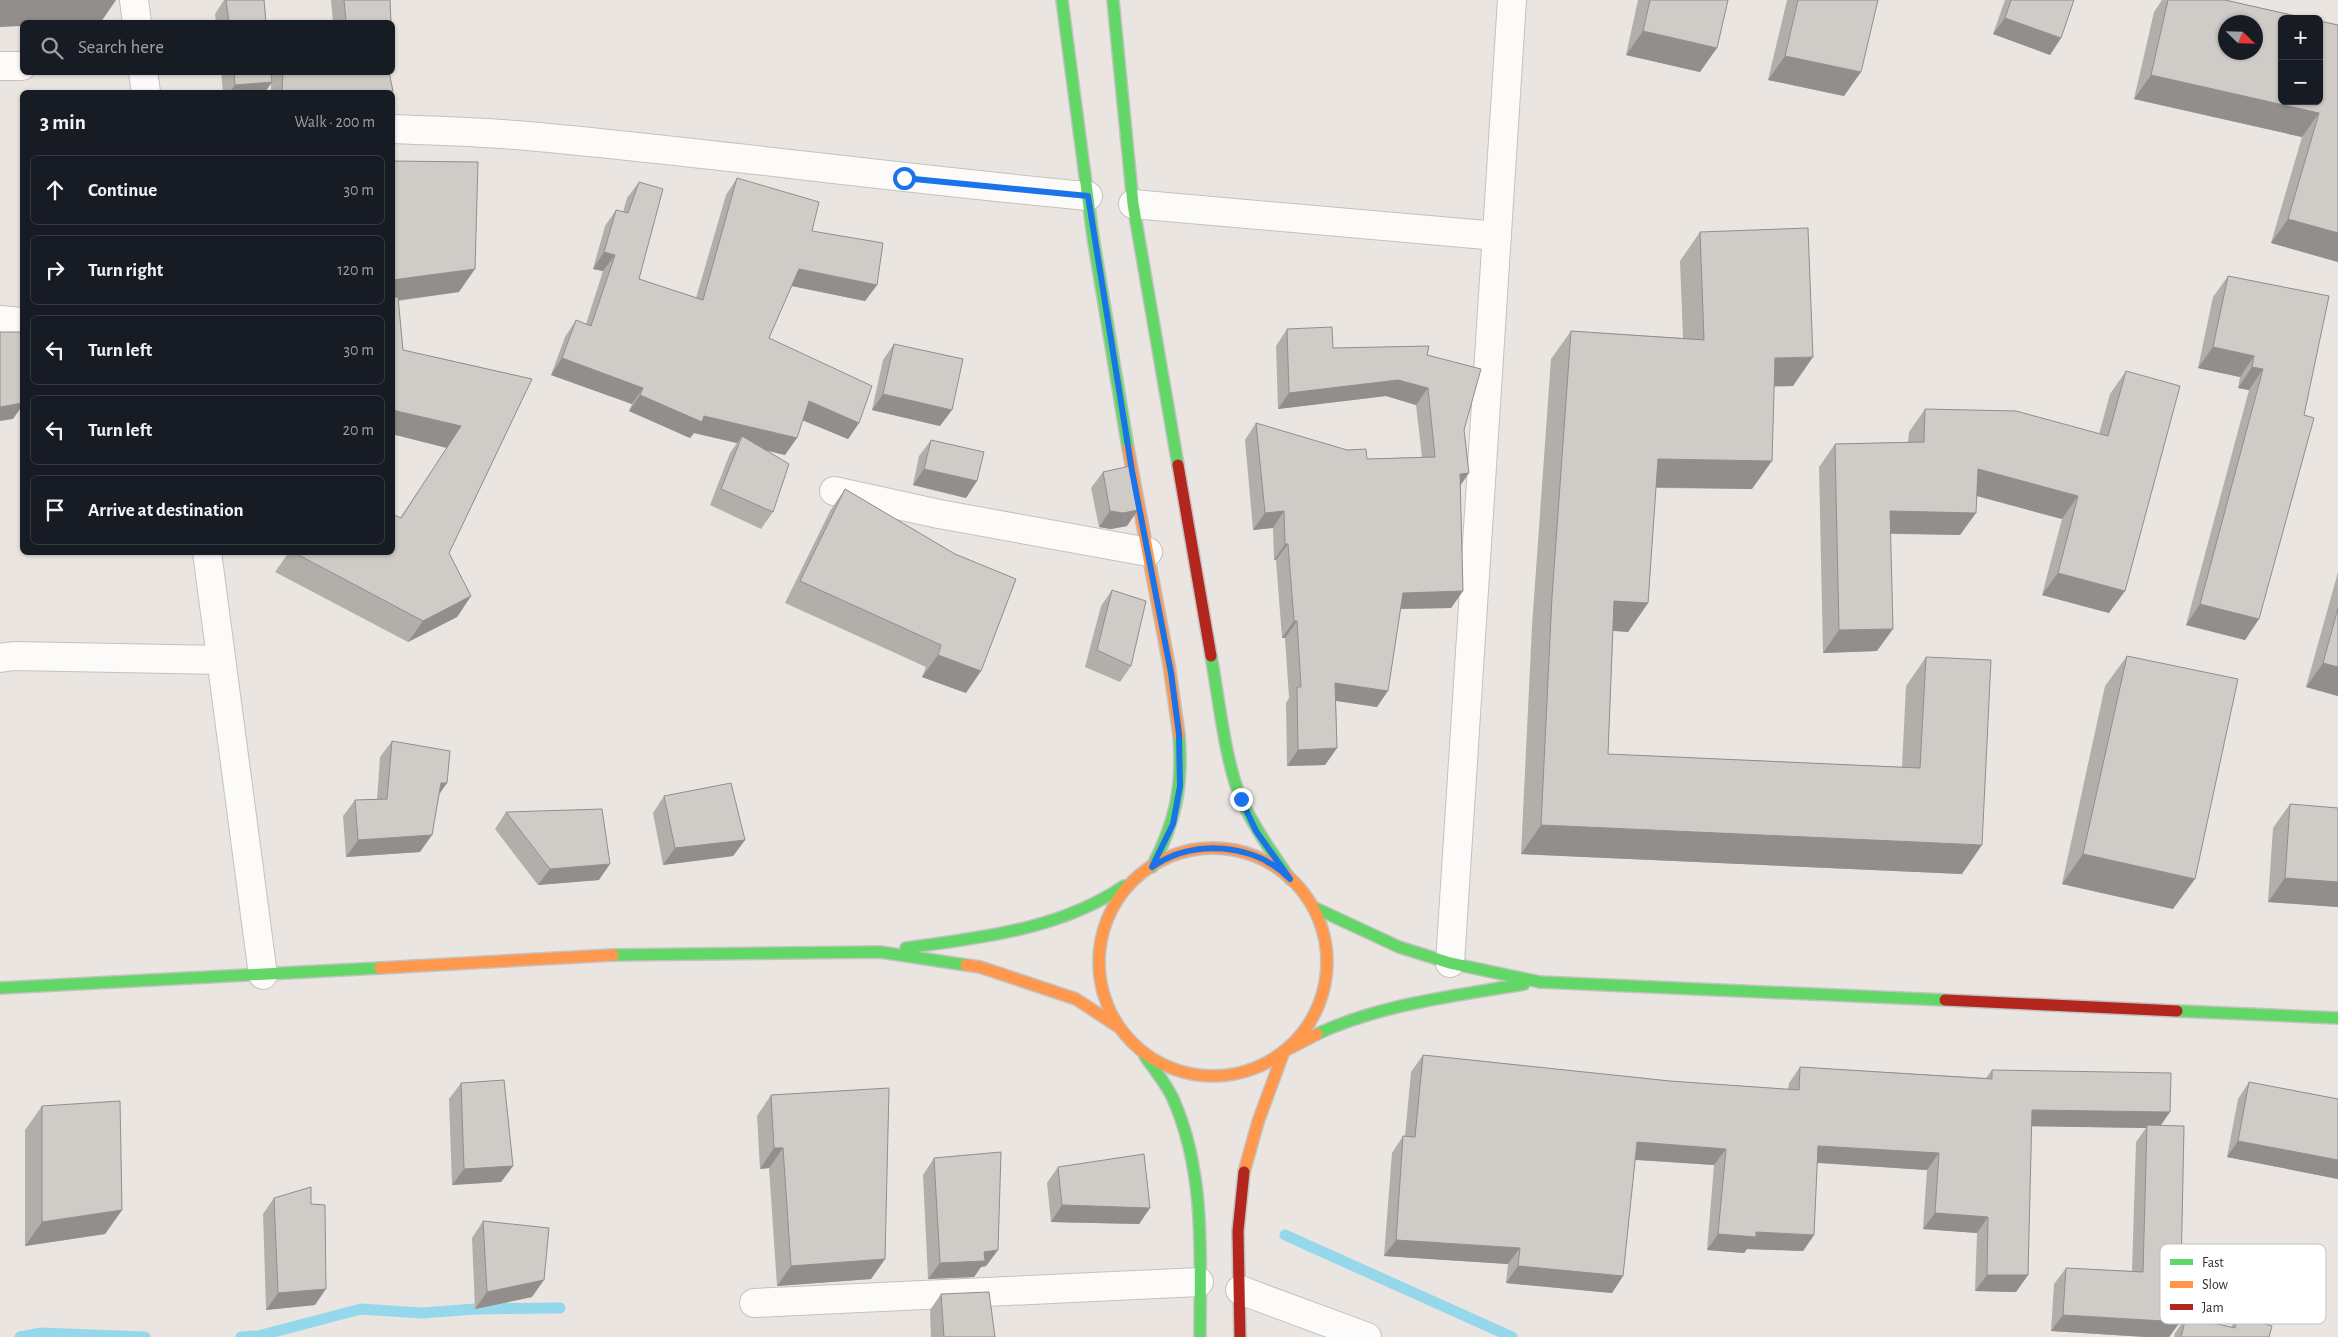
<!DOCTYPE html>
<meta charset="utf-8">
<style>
body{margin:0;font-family:"Alegreya Sans",sans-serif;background:#20242c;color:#f1f3f6}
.controls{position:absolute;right:15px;top:15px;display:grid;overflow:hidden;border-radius:8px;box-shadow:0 1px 4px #0004}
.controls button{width:45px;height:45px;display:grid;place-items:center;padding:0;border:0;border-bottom:1px solid #363941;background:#171b24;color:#f1f3f6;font:25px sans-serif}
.compass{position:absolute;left:2218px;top:15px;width:45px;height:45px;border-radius:50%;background:#171b24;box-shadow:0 1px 4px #0004;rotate:113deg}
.stop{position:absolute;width:15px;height:15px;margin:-11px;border:4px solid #1a73e8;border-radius:50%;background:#fff}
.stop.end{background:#1a73e8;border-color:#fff;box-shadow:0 1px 5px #0008}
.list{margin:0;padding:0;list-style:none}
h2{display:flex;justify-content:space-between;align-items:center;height:65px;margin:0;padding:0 20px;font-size:21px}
h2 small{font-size:16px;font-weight:400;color:#9ea1a6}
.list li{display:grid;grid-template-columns:32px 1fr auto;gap:15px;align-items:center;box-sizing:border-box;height:70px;margin:0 10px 10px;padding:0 10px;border:1px solid #363941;border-radius:8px}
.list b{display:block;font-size:19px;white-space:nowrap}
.list em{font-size:16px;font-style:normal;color:#9ea1a6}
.icon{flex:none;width:28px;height:28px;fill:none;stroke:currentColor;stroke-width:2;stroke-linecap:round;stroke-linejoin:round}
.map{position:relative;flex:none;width:2338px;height:1337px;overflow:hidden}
.search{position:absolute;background:#171b24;box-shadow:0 1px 4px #0004;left:20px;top:20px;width:375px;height:55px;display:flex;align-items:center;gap:12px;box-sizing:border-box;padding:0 18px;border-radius:8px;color:#9ea1a6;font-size:19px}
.panel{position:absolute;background:#171b24;box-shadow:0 1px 4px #0004;left:20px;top:90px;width:375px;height:465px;border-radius:8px}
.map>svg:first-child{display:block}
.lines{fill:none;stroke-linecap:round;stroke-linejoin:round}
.stream{stroke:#95d8eb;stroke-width:11}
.street-casing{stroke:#c3c2c1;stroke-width:30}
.fast-casing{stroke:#c3c2c1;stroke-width:14}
.slow-casing{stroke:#c3c2c1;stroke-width:14}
.jam-casing{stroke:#c3c2c1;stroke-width:14}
.street{stroke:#fcfbfa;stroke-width:28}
.fast{stroke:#63d668;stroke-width:11}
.slow{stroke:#ff974d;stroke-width:11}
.jam{stroke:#b3261e;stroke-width:11}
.wall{fill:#b2afab}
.shaded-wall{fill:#918e8b}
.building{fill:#cfcbc7;stroke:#918e8b;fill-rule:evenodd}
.route{stroke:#1a73e8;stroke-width:6}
.key{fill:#fff;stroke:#bfbfbf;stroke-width:1}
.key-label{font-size:14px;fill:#2b2b2b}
</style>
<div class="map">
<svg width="2338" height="1337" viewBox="0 0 2338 1337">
<rect width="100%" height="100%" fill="#eae5e0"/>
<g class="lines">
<g class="stream">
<path d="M1285 1235 1512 1337"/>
<path d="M20 1337 41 1333 145 1337"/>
<path d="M241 1337 258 1336 361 1309 422 1313 475 1309 560 1308"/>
</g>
<g class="street-casing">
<g id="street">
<path d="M134 0 137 22"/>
<path d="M0 66H22"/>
<path d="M143 72 146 92"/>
<path d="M392 129C438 131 483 132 528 136 715 153 901 179 1088 196"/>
<path d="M1133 204 1497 236"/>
<path d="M0 320 22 322"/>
<path d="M834 491 939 514 1148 552"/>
<path d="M207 552 263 975"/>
<path d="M0 658 14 656 221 660"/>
<path d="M1450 963 1512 0"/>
<path d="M1240 1290 1367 1337"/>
<path d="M754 1303 1199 1282"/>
</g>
</g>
<g class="fast-casing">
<g id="fast">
<path d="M1062 0 1093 237 1128 448"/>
<path d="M1113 0 1133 204 1178 465"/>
<path d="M1211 656C1219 698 1225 763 1242 801 1255 829 1273 854 1290 879"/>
<path d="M1152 867C1176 821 1183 786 1179 735"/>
<path d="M1313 907 1399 947 1450 963 1540 982 1945 1000"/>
<path d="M906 948C982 937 1059 930 1124 886"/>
<path d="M613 955 880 952 966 965"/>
<path d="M0 988 380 968"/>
<path d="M2177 1011 2338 1018"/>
<path d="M1317 1034C1381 1004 1455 996 1524 984"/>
<path d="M1145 1056C1155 1071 1167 1084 1174 1101 1206 1175 1200 1258 1200 1337"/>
</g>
</g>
<g class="slow-casing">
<g id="slow">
<path d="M1128 448 1169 665 1179 735"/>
<circle cx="1213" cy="962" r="114"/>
<path d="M966 965 980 967 1076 999 1117 1026"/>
<path d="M380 968 613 955"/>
<path d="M1244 1172 1258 1122 1284 1051 1317 1034"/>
</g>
</g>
<g class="jam-casing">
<g id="jam">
<path d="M1178 465 1211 656"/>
<path d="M1945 1000 2177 1011"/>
<path d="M1240 1337 1238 1231 1244 1172"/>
</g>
</g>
<use href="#street" class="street"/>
<use href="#fast" class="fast"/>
<use href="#slow" class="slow"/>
<use href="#jam" class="jam"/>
</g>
<g class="wall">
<path d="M224 0H264L266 22H216L215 14Z"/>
<path d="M331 0H390L391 22H333Z"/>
<path d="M1638 0H1728L1700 72 1626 55Z"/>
<path d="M1787 0H1878L1844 96 1768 80Z"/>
<path d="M2005 0H2074L2061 38 2050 55 1993 34Z"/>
<path d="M2162 0H2225L2338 25V262L2271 243 2302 137 2134 99 2154 12Z"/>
<path d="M221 72H271V75L273 72H389L391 92H271V84L265 92H223Z"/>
<path d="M392 161 459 292 398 301 403 350 532 379 449 553 471 596 457 617 408 642 275 572 289 552H392L400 518 447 448 392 434Z"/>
<path d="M737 178 812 231 877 285 865 301 791 286 769 338 859 423 848 439 803 420 785 455 766 450 773 512 761 529 710 505 730 453 737 443 694 433 690 438 629 411 632 404 551 375 565 337 576 320 586 324 603 271 593 269 605 226 616 210 623 212 627 198 639 182V279L696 298 726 195Z"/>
<path d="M1700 232 1793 386H1774L1752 489 1656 488 1648 603 1628 632 1613 631 1608 754 1902 767 1906 686 1926 657 1962 874 1521 854 1532 626 1551 359 1571 331 1683 338 1680 261Z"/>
<path d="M2228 276 2329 296 2259 619 2245 640 2186 625 2249 390 2238 388 2240 377 2198 368 2213 297Z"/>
<path d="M1287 329 1333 348 1427 355 1464 430 1460 486 1463 591 1451 608 1400 609 1377 707 1336 701 1337 748 1325 765 1287 766 1286 703 1289 698 1285 638H1282L1276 560H1274L1273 528 1253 530 1245 440 1256 423 1367 459 1422 457 1416 405 1386 396 1278 409 1276 346Z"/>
<path d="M894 344 940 426 872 410 883 360Z"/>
<path d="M2126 371 2109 613 2042 595 2062 519 1977 496 1960 535 1891 534 1877 651 1823 653 1819 467 1835 444 1908 442 1909 432 1925 409 2099 434 2110 394Z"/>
<path d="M931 440 977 481 966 498 913 485 919 456Z"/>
<path d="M1103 472 1127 526 1111 529 1099 527 1091 488Z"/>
<path d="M845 489 955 554 966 693 922 677 926 667 785 603 830 511Z"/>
<path d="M2338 572V696L2306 687Z"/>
<path d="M1112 590 1131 666 1120 682 1085 667 1101 606Z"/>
<path d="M2127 656 2173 909 2062 884 2105 686Z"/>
<path d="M392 741 447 783 439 795 420 852 346 857 343 816 355 800 377 799 380 757Z"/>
<path d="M664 796 745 840 733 856 663 865 653 813Z"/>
<path d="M2290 804 2338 808V907L2268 902 2273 828Z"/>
<path d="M506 812 599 880 538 885 495 829Z"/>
<path d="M1423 1055 1670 1081 1788 1089 1789 1083 1800 1067 1986 1078 1992 1070 2161 1126 2180 1322 2169 1337H2146L2051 1331 2054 1284 2066 1268 2132 1271 2136 1142 2146 1128 2031 1126 2028 1275 2016 1292 1975 1291 1977 1233 1923 1229 1927 1170 1817 1163 1814 1235 1803 1251 1747 1249 1744 1253 1707 1250 1714 1165 1635 1160 1623 1276 1612 1293 1506 1283 1508 1264 1384 1256 1392 1153 1403 1136H1405L1411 1072Z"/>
<path d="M2249 1082 2338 1099V1179L2227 1157 2238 1099Z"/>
<path d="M461 1083 513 1166 501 1182 452 1185 449 1099Z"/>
<path d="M771 1095 885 1259 871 1279 777 1286 769 1168 760 1169 757 1116Z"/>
<path d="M42 1106 122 1210 105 1234 25 1246V1130Z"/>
<path d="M934 1158 998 1250 986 1266 981 1267 974 1277 928 1279 923 1175Z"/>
<path d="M1058 1167 1150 1208 1139 1224 1051 1222 1047 1183Z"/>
<path d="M274 1198 315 1305 266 1310 263 1214Z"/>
<path d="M483 1221 532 1297 475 1309 472 1238Z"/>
<path d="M941 1294 995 1337H931L930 1310Z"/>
<path d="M2238 1316 2269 1337H2174L2175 1333 2186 1317 2231 1327Z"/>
</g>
<g class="shaded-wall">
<path d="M0 0H116L101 22H22V26L0 27Z"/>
<path d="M2005 18 2061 38 2050 55 1993 34Z"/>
<path d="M1643 31 1717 48 1700 72 1626 55Z"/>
<path d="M1785 56 1861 72 1844 96 1768 80Z"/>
<path d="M2151 75 2319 113 2302 137 2134 99Z"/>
<path d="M272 82 265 92H230L235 85Z"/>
<path d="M282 91H393L391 92H281Z"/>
<path d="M2288 219 2338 233V262L2271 243Z"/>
<path d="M604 252 615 255 603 271 593 269Z"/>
<path d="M475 269 459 292 392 301V280Z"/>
<path d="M799 269 877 285 865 301 787 285Z"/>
<path d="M2213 347 2254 356 2240 377 2198 368Z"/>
<path d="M1813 357 1793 386 1755 387 1775 358Z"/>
<path d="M562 358 643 388 632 404 551 375Z"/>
<path d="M2252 367 2263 369 2249 390 2238 388Z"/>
<path d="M1398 380 1428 388 1416 405 1386 396 1278 409 1289 393Z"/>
<path d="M883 394 952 410 940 426 872 410Z"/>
<path d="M640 395 704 416 797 438 785 455 739 444 742 436 737 443 694 433 690 438 629 411Z"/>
<path d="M809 401 859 423 848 439 797 418Z"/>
<path d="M22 403V406L13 419 0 421V407Z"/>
<path d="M392 410 461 426 447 448 392 434Z"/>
<path d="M1658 459 1772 461 1752 489 1638 487Z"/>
<path d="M924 469 977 481 966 498 913 485Z"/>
<path d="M1978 469 2078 496 2062 519 1962 492Z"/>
<path d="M1469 473 1458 489 1460 474Z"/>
<path d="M1138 510 1127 526 1111 529 1099 527 1110 511Z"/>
<path d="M1284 511 1273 528 1253 530 1265 513Z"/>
<path d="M1890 511 1976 513 1960 535 1874 533Z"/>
<path d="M1285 544H1288L1276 560H1274Z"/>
<path d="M2058 573 2125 591 2109 613 2042 595Z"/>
<path d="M1463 591 1451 608 1391 609 1403 593Z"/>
<path d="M471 596 457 617 408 642 423 621Z"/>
<path d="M1614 601 1648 603 1628 632 1594 629Z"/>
<path d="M2200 604 2259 619 2245 640 2186 625Z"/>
<path d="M1294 621H1297L1285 638H1282Z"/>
<path d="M1893 629 1877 651 1823 653 1839 630Z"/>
<path d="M938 655 981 671 966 693 922 677Z"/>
<path d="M2323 663 2338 667V696L2306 687Z"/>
<path d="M1335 683 1388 691 1377 707 1324 699Z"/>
<path d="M1337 748 1325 765 1287 766 1298 750Z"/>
<path d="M441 783H447L435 799Z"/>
<path d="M1541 825 1982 845 1962 874 1521 854Z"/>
<path d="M432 835 420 852 346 857 358 840Z"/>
<path d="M745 840 733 856 663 865 675 848Z"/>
<path d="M2083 854 2195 879 2173 909 2062 884Z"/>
<path d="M610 864 599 880 538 885 550 869Z"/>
<path d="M2285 878 2338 882V907L2268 902Z"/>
<path d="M2032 1110 2170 1112 2159 1128 2147 1125 2146 1128 2020 1126Z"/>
<path d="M2238 1141 2338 1160V1179L2227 1157Z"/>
<path d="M1637 1142 1726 1149 1714 1165 1625 1159Z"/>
<path d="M1818 1146 1939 1153 1927 1170 1806 1162Z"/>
<path d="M774 1148H783L769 1168 760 1169Z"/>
<path d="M513 1166 501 1182 452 1185 464 1169Z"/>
<path d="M1062 1205 1150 1208 1139 1224 1051 1222Z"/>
<path d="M122 1210 105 1234 25 1246 42 1222Z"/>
<path d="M1935 1213 1988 1217 1977 1233 1923 1229Z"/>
<path d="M1756 1232 1814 1235 1803 1251 1747 1249 1744 1253 1707 1250 1718 1234Z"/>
<path d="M1396 1240 1520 1248 1508 1264 1384 1256Z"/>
<path d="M998 1250 986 1266 981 1267 974 1277 928 1279 940 1263 984 1252Z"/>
<path d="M885 1259 871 1279 777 1286 791 1266Z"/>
<path d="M1518 1266 1623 1276 1612 1293 1506 1283Z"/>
<path d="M1987 1275H2028L2016 1292 1975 1291Z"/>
<path d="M544 1280 532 1297 475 1309 487 1292Z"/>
<path d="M326 1289 315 1305 266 1310 278 1293Z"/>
<path d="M2063 1315 2180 1322 2169 1337H2146L2051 1331Z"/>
</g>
<g class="building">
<path d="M226 0H264L266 22H229Z"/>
<path d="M344 0H390L391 22H346Z"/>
<path d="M1650 0H1728L1717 48 1643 31Z"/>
<path d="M1798 0H1878L1861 72 1785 56Z"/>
<path d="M2011 0H2074L2061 38 2005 18Z"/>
<path d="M2168 0H2225L2309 19H2282V101H2319V21L2338 25V233L2288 219 2319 113 2151 75ZM2226 22H2256V52H2226Z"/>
<path d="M234 72H271L272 82 235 85Z"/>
<path d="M283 72H389L393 91H282Z"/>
<path d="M392 161 478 162 475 269 392 280Z"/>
<path d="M737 178 819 202 812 231 883 243 877 285 799 269 769 338 872 386 859 423 809 401 797 438 704 416 702 422 640 395 643 388 562 358 576 320 591 326 615 255 604 252 616 210 628 213 639 182 663 189 639 279 703 300Z"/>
<path d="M1808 228 1813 357 1775 358 1772 461 1658 459 1648 603 1614 601 1608 754 1920 768 1926 657 1991 660 1982 845 1541 825 1552 597 1571 331 1704 340 1700 232Z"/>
<path d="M2228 276 2329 296 2304 415 2314 418 2259 619 2200 604 2263 369 2252 367 2254 356 2213 347Z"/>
<path d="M392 297H398L403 350 532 379 449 553 471 596 423 621 293 552H392V514L401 518 461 426 392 410Z"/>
<path d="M1332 327 1333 348 1429 346 1427 355 1481 369 1464 430 1469 473 1460 474 1463 591 1403 593 1388 691 1335 683 1337 748 1298 750 1297 687H1301L1297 621H1294L1288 544H1285L1284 511 1265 513 1256 423 1347 450 1366 449 1367 459 1435 457 1428 388 1398 380 1289 393 1287 329Z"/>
<path d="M0 332H22V403L0 407Z"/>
<path d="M894 344 963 359 952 410 883 394Z"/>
<path d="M2126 371 2180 386 2125 591 2058 573 2078 496 1978 469 1976 513 1890 511 1893 629 1839 630 1835 444 1924 442 1925 409 2016 411 2108 436Z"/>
<path d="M742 436 789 464 773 512 721 489Z"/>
<path d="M931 440 984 452 977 481 924 469Z"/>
<path d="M1130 466 1138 510 1123 513 1110 511 1103 472Z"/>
<path d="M845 489 955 554 1016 579 981 671 938 655 941 645 800 581Z"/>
<path d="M1112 590 1146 601 1131 666 1097 650Z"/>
<path d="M2338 608V667L2323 663Z"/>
<path d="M2127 656 2238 679 2195 879 2083 854Z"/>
<path d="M392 741 450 751 447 783H441L432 835 358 840 355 800 387 799Z"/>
<path d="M731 783 745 840 675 848 664 796Z"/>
<path d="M2290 804 2338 808V882L2285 878Z"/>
<path d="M602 809 610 864 550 869 506 812Z"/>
<path d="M1423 1055 1670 1081 1799 1090 1800 1067 1992 1079V1070L2171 1073 2170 1112 2032 1110 2028 1275H1987L1988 1217 1935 1213 1939 1153 1818 1146 1814 1235 1756 1232V1237L1718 1234 1726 1149 1637 1142 1623 1276 1518 1266 1520 1248 1396 1240 1403 1136 1415 1137Z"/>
<path d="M504 1080 513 1166 464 1169 461 1083Z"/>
<path d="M2249 1082 2338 1099V1160L2238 1141Z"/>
<path d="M889 1088 885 1259 791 1266 783 1148H774L771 1095Z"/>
<path d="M120 1101 122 1210 42 1222V1106Z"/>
<path d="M2147 1125 2184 1126 2180 1322 2063 1315 2066 1268 2143 1272Z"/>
<path d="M1001 1152 998 1250 984 1252 985 1261 940 1263 934 1158Z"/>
<path d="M1144 1154 1150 1208 1062 1205 1058 1167Z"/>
<path d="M311 1187V1204L325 1205 326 1289 278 1293 274 1198Z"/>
<path d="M483 1221 549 1228 544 1280 487 1292Z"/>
<path d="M989 1292 995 1337H944L941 1294Z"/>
<path d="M2238 1316 2272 1326 2269 1337H2181L2186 1317 2235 1328Z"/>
</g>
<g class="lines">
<path class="route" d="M904 178 1088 196 1132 471 1171 673 1179 734 1180 786 1173 824 1152 867C1193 838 1255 843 1290 879L1256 831 1241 799"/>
</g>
<rect x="2160" y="1244" width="166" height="80" rx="8" class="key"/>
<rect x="2170" y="1259" width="23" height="6" fill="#63d668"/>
<rect x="2170" y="1281" width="23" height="7" fill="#ff974d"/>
<rect x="2170" y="1304" width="23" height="6" fill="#b3261e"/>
<g class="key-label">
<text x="2202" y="1267">Fast</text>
<text x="2202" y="1289">Slow</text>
<text x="2202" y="1312">Jam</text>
</g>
</svg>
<div class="controls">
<button>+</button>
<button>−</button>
</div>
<svg class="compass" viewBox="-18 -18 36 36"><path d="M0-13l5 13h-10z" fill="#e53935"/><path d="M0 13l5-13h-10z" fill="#9ea1a6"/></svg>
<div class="stop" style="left:904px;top:178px"></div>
<div class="stop end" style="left:1241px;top:799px"></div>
<div class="search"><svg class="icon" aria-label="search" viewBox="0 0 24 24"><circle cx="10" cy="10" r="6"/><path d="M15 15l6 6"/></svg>Search here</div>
<section class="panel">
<h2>3 min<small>Walk · 200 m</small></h2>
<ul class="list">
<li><svg class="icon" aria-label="ahead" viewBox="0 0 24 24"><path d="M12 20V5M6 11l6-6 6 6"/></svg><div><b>Continue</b></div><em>30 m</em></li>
<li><svg class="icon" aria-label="right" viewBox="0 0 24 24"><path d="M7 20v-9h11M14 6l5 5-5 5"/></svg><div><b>Turn right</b></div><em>120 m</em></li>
<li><svg class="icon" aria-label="left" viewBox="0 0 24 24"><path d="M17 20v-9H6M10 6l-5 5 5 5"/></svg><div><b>Turn left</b></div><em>30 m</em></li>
<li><svg class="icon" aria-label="left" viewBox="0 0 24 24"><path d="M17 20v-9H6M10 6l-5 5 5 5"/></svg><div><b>Turn left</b></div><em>20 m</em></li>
<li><svg class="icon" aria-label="arrive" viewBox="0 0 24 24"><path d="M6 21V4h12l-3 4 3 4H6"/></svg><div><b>Arrive at destination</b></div></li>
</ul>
</section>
</div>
